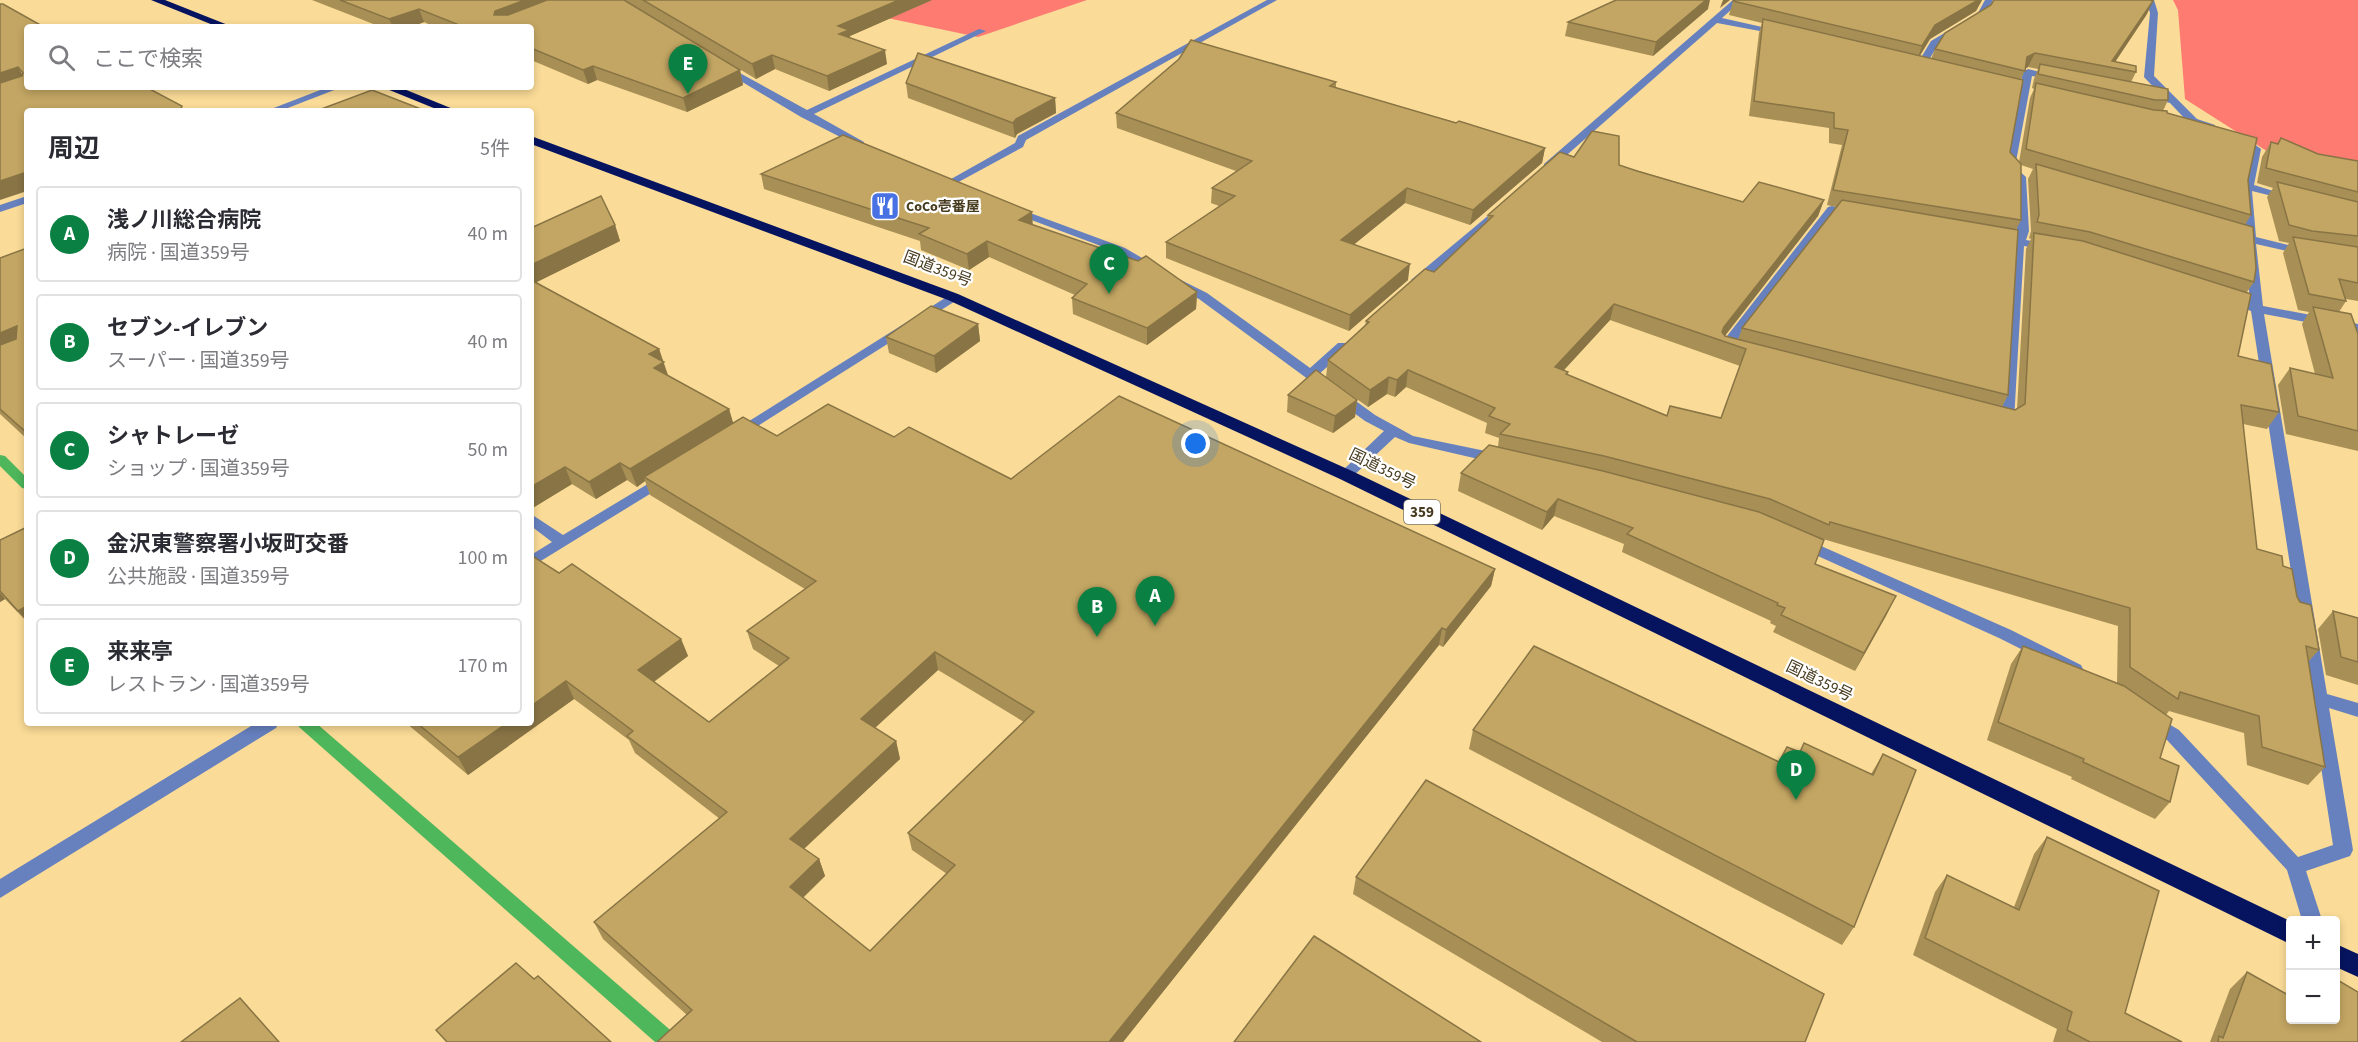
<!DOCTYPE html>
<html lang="ja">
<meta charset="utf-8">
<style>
body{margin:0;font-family:"Source Sans 3","Noto Sans JP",sans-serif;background:#f2f2f3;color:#2b2b33}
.controls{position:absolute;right:18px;bottom:18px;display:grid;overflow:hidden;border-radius:6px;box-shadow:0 3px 9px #0003}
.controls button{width:54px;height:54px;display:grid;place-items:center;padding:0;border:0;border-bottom:2px solid #e1e1e2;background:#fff;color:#2b2b33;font:30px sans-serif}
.you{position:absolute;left:1196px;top:444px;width:21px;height:21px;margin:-15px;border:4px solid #fff;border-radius:50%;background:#1a73e8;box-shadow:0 0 0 9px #1a73e833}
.badge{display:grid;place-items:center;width:39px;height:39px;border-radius:50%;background:#0b8043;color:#fff;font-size:20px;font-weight:700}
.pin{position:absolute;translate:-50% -50px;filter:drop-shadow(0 2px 3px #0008)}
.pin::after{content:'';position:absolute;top:32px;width:21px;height:18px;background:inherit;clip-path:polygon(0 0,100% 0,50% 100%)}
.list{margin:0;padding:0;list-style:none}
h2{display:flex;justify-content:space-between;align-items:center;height:78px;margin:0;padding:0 24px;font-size:26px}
h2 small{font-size:20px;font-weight:400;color:#7c7c81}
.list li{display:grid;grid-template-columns:39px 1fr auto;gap:18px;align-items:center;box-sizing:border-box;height:96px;margin:0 12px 12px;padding:0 12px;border:2px solid #e1e1e2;border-radius:6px}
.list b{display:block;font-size:22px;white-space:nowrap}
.list p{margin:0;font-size:20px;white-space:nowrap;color:#7c7c81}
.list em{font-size:20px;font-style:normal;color:#7c7c81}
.icon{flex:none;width:33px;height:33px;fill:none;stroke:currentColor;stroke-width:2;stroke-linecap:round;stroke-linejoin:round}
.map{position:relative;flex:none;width:2358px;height:1042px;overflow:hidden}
.search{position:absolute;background:#fff;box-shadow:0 3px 9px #0003;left:24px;top:24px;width:510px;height:66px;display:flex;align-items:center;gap:15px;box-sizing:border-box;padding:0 21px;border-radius:6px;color:#7c7c81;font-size:22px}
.panel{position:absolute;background:#fff;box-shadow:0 3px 9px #0003;left:24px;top:108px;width:510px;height:618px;border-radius:6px}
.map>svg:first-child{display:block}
.forest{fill:#fe7b72}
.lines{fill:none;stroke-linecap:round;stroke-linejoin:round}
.stream{fill:#4eb65b;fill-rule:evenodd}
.minor{fill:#6781bf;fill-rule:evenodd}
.highway{fill:#061460;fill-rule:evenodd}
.wall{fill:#a88f55;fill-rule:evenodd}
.shaded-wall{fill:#887445}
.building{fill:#c3a663;stroke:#887445;stroke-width:1.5;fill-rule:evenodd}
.labels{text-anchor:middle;stroke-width:4.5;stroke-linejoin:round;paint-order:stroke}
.far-poi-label{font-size:14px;font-weight:bold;fill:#473b1f;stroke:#fff;text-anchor:start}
.shield{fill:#fff;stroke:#7e7662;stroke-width:1.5}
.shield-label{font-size:15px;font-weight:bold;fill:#473b1f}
.street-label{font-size:16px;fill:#473b1f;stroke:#fff}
</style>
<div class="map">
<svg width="2358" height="1042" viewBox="0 0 2358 1042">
<rect width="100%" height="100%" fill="#fadb97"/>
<g class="forest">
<path d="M835 0H1087L978 37 830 6Z"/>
<path d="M2173 0H2358V166L2284 162 2185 99 2178 10Z"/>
</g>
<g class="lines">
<g class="stream">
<path d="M0 455 5 456 27 478V489L22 488 0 466Z"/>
<path d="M297 723H316L676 1035 679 1042H655L299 727Z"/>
</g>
<g class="minor">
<path d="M1267 0H1277L1026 140 1023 147 953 185 949 186 944 183 1015 143 1018 136Z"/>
<path d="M1733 0H1742L1722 18 1785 32 1781 35 1717 23 1552 168H1544V164Z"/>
<path d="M1985 0H1993L1984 17 1938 45 1924 68H1918L1916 66 1931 41 1978 13Z"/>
<path d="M2146 0H2154L2158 13 2154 76 2197 119 2215 125V129L2189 123 2170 103 2144 96 2149 93 2162 96 2144 77 2150 13Z"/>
<path d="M979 29 986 31 814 114 864 142V146L860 147 801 117 719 68 727 66 807 110Z"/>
<path d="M2028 69 2060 77 2055 80 2032 76 2015 167 2026 177 2029 231 2026 240 2052 245 2054 247 2048 250 2024 246 2014 421 2007 425 1997 423 1995 420 2000 416 2013 244 1994 240 1992 238 1998 235 2015 238 2017 231 2016 178 2005 168 2023 72Z"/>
<path d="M328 87H342L280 111H266Z"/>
<path d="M2235 136H2243L2261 149 2254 185 2293 197 2288 200 2252 191 2256 237 2308 250 2310 252 2304 255 2256 244 2263 306 2358 324V332L2264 314 2327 694 2358 703V717L2329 708 2353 850 2350 856 2306 871 2322 920H2302L2287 870 2167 740 2146 726 2143 721 2146 716 2152 714 2179 730 2298 857 2333 845 2251 311 2223 300 2229 296 2250 303 2245 241 2237 237 2244 234 2241 195 2251 150 2235 140Z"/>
<path d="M27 196V203L0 212V205Z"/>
<path d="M1501 205 1507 208 1505 210 1419 286H1411V280Z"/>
<path d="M1832 206 1857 211 1859 213 1853 216 1835 213 1733 346 1737 350 1736 353 1720 351 1719 348 1720 345 1828 207Z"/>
<path d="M1014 207 1125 248 1161 269 1159 272H1151L1117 252 1010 212 1008 210Z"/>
<path d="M1179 279 1207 293 1310 368 1338 343H1348L1349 346 1348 349 1319 374 1375 415 1413 436 1500 454 1507 459 1500 464 1409 443 1395 437 1351 478H1341L1339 475 1341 472 1384 431 1365 421 1199 299 1175 286 1173 283Z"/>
<path d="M953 293 959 297 957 300 742 436 737 437 730 433Z"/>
<path d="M666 473 671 475 673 478 671 481 531 567V555L552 542 531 526V514L563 535Z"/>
<path d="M1803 538 2011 630 2081 665 2083 669 2081 673 2075 675 2069 673 1999 638 1798 547 1795 543 1798 539Z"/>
<path d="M256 723H279L276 728 0 898V879Z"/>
</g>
<g class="highway">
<path d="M151 0H165L233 27H218Z"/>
<path d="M382 87H399L458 111H441Z"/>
<path d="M531 136 958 294 1352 471 2290 921V944L1340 479 948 300 531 144Z"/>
<path d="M2336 944 2358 954V977L2336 967Z"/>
</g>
</g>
<g class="wall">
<path d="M312 0H624L740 70 743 85 687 112 597 80 588 84 531 60V27H435L424 22 411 27H381Z"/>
<path d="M624 0H932L850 36V38L887 64 829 91 775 69 756 79Z"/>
<path d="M1734 0H1982L1976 11 1930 39 1920 56 1931 59 1935 49 2147 14 2115 62 2136 72 2131 82 2168 100 2163 111 2167 113 2248 180 2251 215 2245 225 2254 282 2247 292 2238 356 2279 412 2267 429 2243 424 2257 549 2283 566 2297 597 2319 650 2308 662 2325 767 2308 785 2247 765 2244 733 2169 711 2166 715 2160 758 2170 802 2155 819 2071 779 2072 777 1987 740 2011 664 2023 646 2117 684 2118 626 1823 539 1815 564 1887 614 1855 671 1773 632 1776 626 1770 623 1771 621 1622 552 1624 544 1554 516 1542 530 1458 491 1461 473 1498 447 1499 438 1485 433 1487 423 1406 387 1395 397 1387 394 1368 407 1326 377 1328 360 1365 326 1366 321 1434 272 1487 222 1488 215 1574 157 1619 165 1743 202 1824 200 1818 216 1724 336 1738 340 1742 328 1836 207 1827 205 1842 145 1829 143V128L1749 116 1759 33 1762 23 1729 15 1733 1ZM2028 67 2038 69 2034 79 2032 88 2034 89 2030 98 2019 162 2010 152 2021 80 2025 69ZM2021 165 2033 169 2028 179 2031 231 2029 238 2031 239 2026 249 2017 409 2015 410 2002 407 2008 395 2016 230 2021 220ZM1610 320 1740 366 1721 418 1670 406 1667 415 1567 375 1568 372 1564 370Z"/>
<path d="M1708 9 1653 56 1565 36 1568 22Z"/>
<path d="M1336 82V88L1545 148 1542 163 1470 225 1405 203 1354 244 1408 280 1349 331 1166 258V242L1219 206 1211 203 1212 188 1236 171 1117 128 1116 113Z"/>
<path d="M906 83 1055 98 1056 113 1017 134 1015 138 908 98Z"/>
<path d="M2281 138 2318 154 2358 161V301L2346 299V301L2339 312 2358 334V451L2286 434 2278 385 2290 368 2315 374 2302 324 2309 312 2298 310 2283 253 2289 243 2279 241 2267 197 2273 188 2257 183 2262 157 2271 142 2277 144Z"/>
<path d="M761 174 1033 225 1197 292 1196 309 1147 345 1073 314 1072 298 1075 295 989 257 969 270 921 250 920 241 764 189Z"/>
<path d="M615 225 620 241 536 282 659 349 668 375 729 409 733 423 777 436 894 437 1011 479 1495 569 1491 586 1443 647 1439 645 1123 1042H657L687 1015 603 939 594 922 720 819 635 753 629 740 574 699 468 775 406 723H531L559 573 681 639 688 656 654 682 709 722 779 666 753 649 747 631 805 589 650 495 645 481 637 487 627 480 596 499 572 484 531 509V228ZM938 670 1024 722 908 833 912 850 947 874 870 951 803 898 825 876 819 859 804 849 900 759 896 741 875 728Z"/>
<path d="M27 248V439L0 414V258Z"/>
<path d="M978 324 980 341 936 373 889 353 886 337Z"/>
<path d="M1288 395 1357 400 1355 417 1333 433 1287 412Z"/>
<path d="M27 527V622L5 599 0 602V540Z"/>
<path d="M2333 611 2358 618V685L2326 675 2318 629Z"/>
<path d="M1473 730 1779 762 1800 752 1871 774 1883 754 1854 927 1842 945 1469 749Z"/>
<path d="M2047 837 2125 1013 2182 1042H2053L2057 1029 1913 955 1935 892 1947 875 2014 907 2034 854Z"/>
<path d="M1356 877 1805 1042H1602L1353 894Z"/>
<path d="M2247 972 2290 1020 2358 1042H2210L2230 989Z"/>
</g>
<g class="shaded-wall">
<path d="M525 0H565L499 27 494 15 495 11Z"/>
<path d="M899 0H932L850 36 851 44 841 48 838 26Z"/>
<path d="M1706 0H1710L1708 9 1653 56 1656 42Z"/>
<path d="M1723 0H1730L1720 8Z"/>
<path d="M1978 0H1982L1976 11 1930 39 1917 60 1922 46 1935 25Z"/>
<path d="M2153 1 2147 14 2111 68 2112 61Z"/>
<path d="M419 9 424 22 411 27H393L389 19Z"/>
<path d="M885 50 887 64 829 91 827 76Z"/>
<path d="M2035 53 2028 67 2023 70 2027 57Z"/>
<path d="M772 55 775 69 756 79 752 64Z"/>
<path d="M593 66 597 80 588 84 583 70Z"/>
<path d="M18 67 26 81 0 90V73Z"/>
<path d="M740 70 743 85 687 112 683 98Z"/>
<path d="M1055 98 1056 113 1017 134 1015 138 1013 123 1016 119Z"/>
<path d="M1545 148 1542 163 1470 225 1473 210Z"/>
<path d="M27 172V191L0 200V181Z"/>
<path d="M1407 188 1405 203 1340 256 1341 240Z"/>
<path d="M1824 200 1818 216 1721 341 1724 327Z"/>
<path d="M1032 212 1033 228 1019 220Z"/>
<path d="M615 225 620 241 531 285V265Z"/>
<path d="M987 241 989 257 969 270 967 254Z"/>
<path d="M1410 264 1408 280 1349 331 1350 315Z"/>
<path d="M1197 292 1196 309 1147 345V328Z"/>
<path d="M1614 304 1610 320 1551 384 1555 367Z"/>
<path d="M978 324 980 341 936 373 934 356Z"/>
<path d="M17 326 27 341 0 354V333Z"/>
<path d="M659 349 669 379 660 385 649 354Z"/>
<path d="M1408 370 1406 387 1395 397 1397 380Z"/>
<path d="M1389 377 1387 394 1368 407 1370 390Z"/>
<path d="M1357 400 1355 417 1333 433 1335 416Z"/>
<path d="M729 409 734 426 644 477 645 481 637 487 630 469Z"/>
<path d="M620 463 627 480 596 499 589 482Z"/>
<path d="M565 467 572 484 531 509V487Z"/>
<path d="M1558 499 1554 516 1542 530 1547 512Z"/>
<path d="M1495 569 1491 586 1443 647 1446 630Z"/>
<path d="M0 593 5 599 0 602Z"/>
<path d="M1896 596 1887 614 1855 671 1864 653Z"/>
<path d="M27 606V621L18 611Z"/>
<path d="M1442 628 1439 645 1123 1042H1109Z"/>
<path d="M681 639 688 656 645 688 638 670Z"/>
<path d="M935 652 938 670 866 736 861 719Z"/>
<path d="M566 681 574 699 468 775 458 757 507 723H531V706Z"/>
<path d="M896 741 900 759 796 856 790 839Z"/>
<path d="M819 859 825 876 796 904 790 887Z"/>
</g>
<g class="building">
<path d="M340 0H525L495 11 494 15H508L547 0H624L740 70 683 98 593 66 583 70 531 48V27H464L419 9 389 19Z"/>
<path d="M643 0H899L838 26 849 30 839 34 885 50 827 76 772 55 752 64Z"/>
<path d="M1616 0H1706L1656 42 1568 22Z"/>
<path d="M1734 0H1978L1935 25 1922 46 1733 1Z"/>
<path d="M1994 0H2150L2153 1 2112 61 2136 66V72L2035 53 2027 57 2025 71 1935 49 1945 33 1991 5Z"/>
<path d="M0 4H3L44 27H27V87H146L182 106 180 111H27V172L0 181V83L22 76 23 73 18 67 0 73Z"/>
<path d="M1763 19 2023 80 2010 152 2021 164V220L1833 190 1848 130 1834 128V113L1754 101Z"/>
<path d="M1191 40 1336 82 1330 86 1456 123 1459 121 1545 148 1473 210 1407 188 1341 240 1410 264 1350 315 1166 242 1235 196 1212 188 1252 161 1116 113 1179 59Z"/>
<path d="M918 53 1055 98 1016 119 1013 123 906 83Z"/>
<path d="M2040 64 2168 89V100H2155L2038 74Z"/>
<path d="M2036 83 2154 110 2167 111V113L2257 138 2248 180 2251 215 2026 149Z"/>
<path d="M372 90 426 111H316Z"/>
<path d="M1592 131 1619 136V165L1637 171 1743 202 1759 182 1824 200 1724 327 1722 332 1725 336 2015 410 2025 404 2034 233 2083 241 2251 294 2238 356 2271 364 2279 412 2241 405 2257 549 2282 556 2283 566 2292 569 2297 597 2300 602 2311 605 2319 650 2306 646 2325 767 2262 747 2259 716 2180 692 2178 699 2130 667V608L1830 522 1829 525 1770 499 1604 456 1500 434 1510 424 1489 416 1495 408 1408 370 1397 380 1389 377 1370 390 1328 360 1369 322 1366 321 1425 269 1434 272 1493 216 1488 215 1560 152 1574 157ZM1614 304 1746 349 1721 418 1670 406 1667 416 1566 374 1568 372 1555 367Z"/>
<path d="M843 135 1032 212 1019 220 1138 261 1146 256 1197 292 1147 328 1072 298 1087 284 987 241 967 254 919 234 929 228 761 174Z"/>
<path d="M2281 138 2318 154 2358 161V192L2266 168 2271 142 2278 144Z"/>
<path d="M2036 164 2253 227 2256 268 2254 282 2090 232 2037 222 2039 215Z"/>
<path d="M2277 182 2358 202V236L2312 231 2289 225Z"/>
<path d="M601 196 615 225 531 265V228Z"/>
<path d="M1842 200 2018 230 2008 395 1742 328Z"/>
<path d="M2293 237 2358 247V283L2339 279 2346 301 2309 294Z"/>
<path d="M27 248V433L0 409V345L16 339 17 326 0 333V258Z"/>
<path d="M531 280 659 349 649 354 664 362 654 368 729 409 630 469 620 463 589 482 565 467 531 487Z"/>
<path d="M931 306 978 324 934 356 886 337Z"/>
<path d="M2313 307 2351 314 2358 334V431L2298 416 2290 368 2333 378Z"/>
<path d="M1316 370 1357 400 1335 416 1288 395Z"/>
<path d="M1119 396 1495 569 1446 630 1442 628 1109 1042H657L692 1010 594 922 727 812 627 736 633 731 566 681 531 706V555L559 573 572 564 681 639 638 670 709 722 789 658 747 631 816 581 644 477 743 417 777 436 828 404 894 437 909 427 1011 479ZM935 652 1034 712 908 833 955 865 870 951 790 887 819 859 790 839 896 741 861 719Z"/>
<path d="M1489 445 1603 471 1759 512 1824 540 1815 564 1896 596 1864 653 1781 615 1785 608 1777 605 1778 603 1627 534 1633 528 1558 499 1547 512 1461 473Z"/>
<path d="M27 527V606L18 611 0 591V540Z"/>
<path d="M2333 611 2358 618V662L2341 657Z"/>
<path d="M1534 646 1779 762 1787 747 1800 752 1804 743 1873 775 1883 754 1916 770 1854 927 1473 730Z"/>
<path d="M2023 646 2124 686 2172 719 2160 758 2179 766 2170 802 2083 762 2084 759 1998 722Z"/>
<path d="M417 723H507L458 757Z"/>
<path d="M1426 780 1824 994 1805 1042H1637L1356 877Z"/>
<path d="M2047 837 2159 891 2125 1013 2182 1042H2090L2067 1030 2072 1012 1925 938 1947 875 2019 910Z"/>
<path d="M1314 936 1481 1042H1234Z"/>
<path d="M516 963 534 979 538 976 611 1042H447L436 1030Z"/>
<path d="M2247 972 2290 996V1020H2336V979L2358 992V1042H2218L2219 1036 2223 1038Z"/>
<path d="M240 998 279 1042H181Z"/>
</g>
<defs>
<g id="restaurant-square" transform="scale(1.5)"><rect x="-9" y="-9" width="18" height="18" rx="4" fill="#4872e4" stroke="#fff"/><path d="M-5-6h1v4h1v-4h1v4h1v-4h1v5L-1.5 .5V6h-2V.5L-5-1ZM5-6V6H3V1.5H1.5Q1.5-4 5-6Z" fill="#fff"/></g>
</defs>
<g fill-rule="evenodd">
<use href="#restaurant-square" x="885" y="206"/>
</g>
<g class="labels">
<g class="far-poi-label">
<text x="906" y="211">CoCo壱番屋</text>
</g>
<rect class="shield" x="1404" y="500" width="36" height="24" rx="4.5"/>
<g class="shield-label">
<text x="1422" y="517">359</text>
</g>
<g class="street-label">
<text transform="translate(938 268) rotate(21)" y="6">国道359号</text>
<text transform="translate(1383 468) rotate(26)" y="6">国道359号</text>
<text transform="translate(1820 680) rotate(26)" y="6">国道359号</text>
</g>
</g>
</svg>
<div class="controls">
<button>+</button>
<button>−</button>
</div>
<div class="you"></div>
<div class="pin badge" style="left:1155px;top:626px">A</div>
<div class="pin badge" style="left:1097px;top:637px">B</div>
<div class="pin badge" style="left:1109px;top:294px">C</div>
<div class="pin badge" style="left:1796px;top:800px">D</div>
<div class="pin badge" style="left:688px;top:94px">E</div>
<div class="search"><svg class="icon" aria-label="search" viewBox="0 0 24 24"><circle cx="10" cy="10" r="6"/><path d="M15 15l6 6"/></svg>ここで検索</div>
<section class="panel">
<h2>周辺<small>5件</small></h2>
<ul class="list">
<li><span class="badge">A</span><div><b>浅ノ川総合病院</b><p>病院 · 国道359号</p></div><em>40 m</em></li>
<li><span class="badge">B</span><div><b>セブン-イレブン</b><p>スーパー · 国道359号</p></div><em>40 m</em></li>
<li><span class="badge">C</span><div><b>シャトレーゼ</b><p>ショップ · 国道359号</p></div><em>50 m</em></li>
<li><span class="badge">D</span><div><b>金沢東警察署小坂町交番</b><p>公共施設 · 国道359号</p></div><em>100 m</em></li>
<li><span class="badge">E</span><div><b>来来亭</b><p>レストラン · 国道359号</p></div><em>170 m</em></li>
</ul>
</section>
</div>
